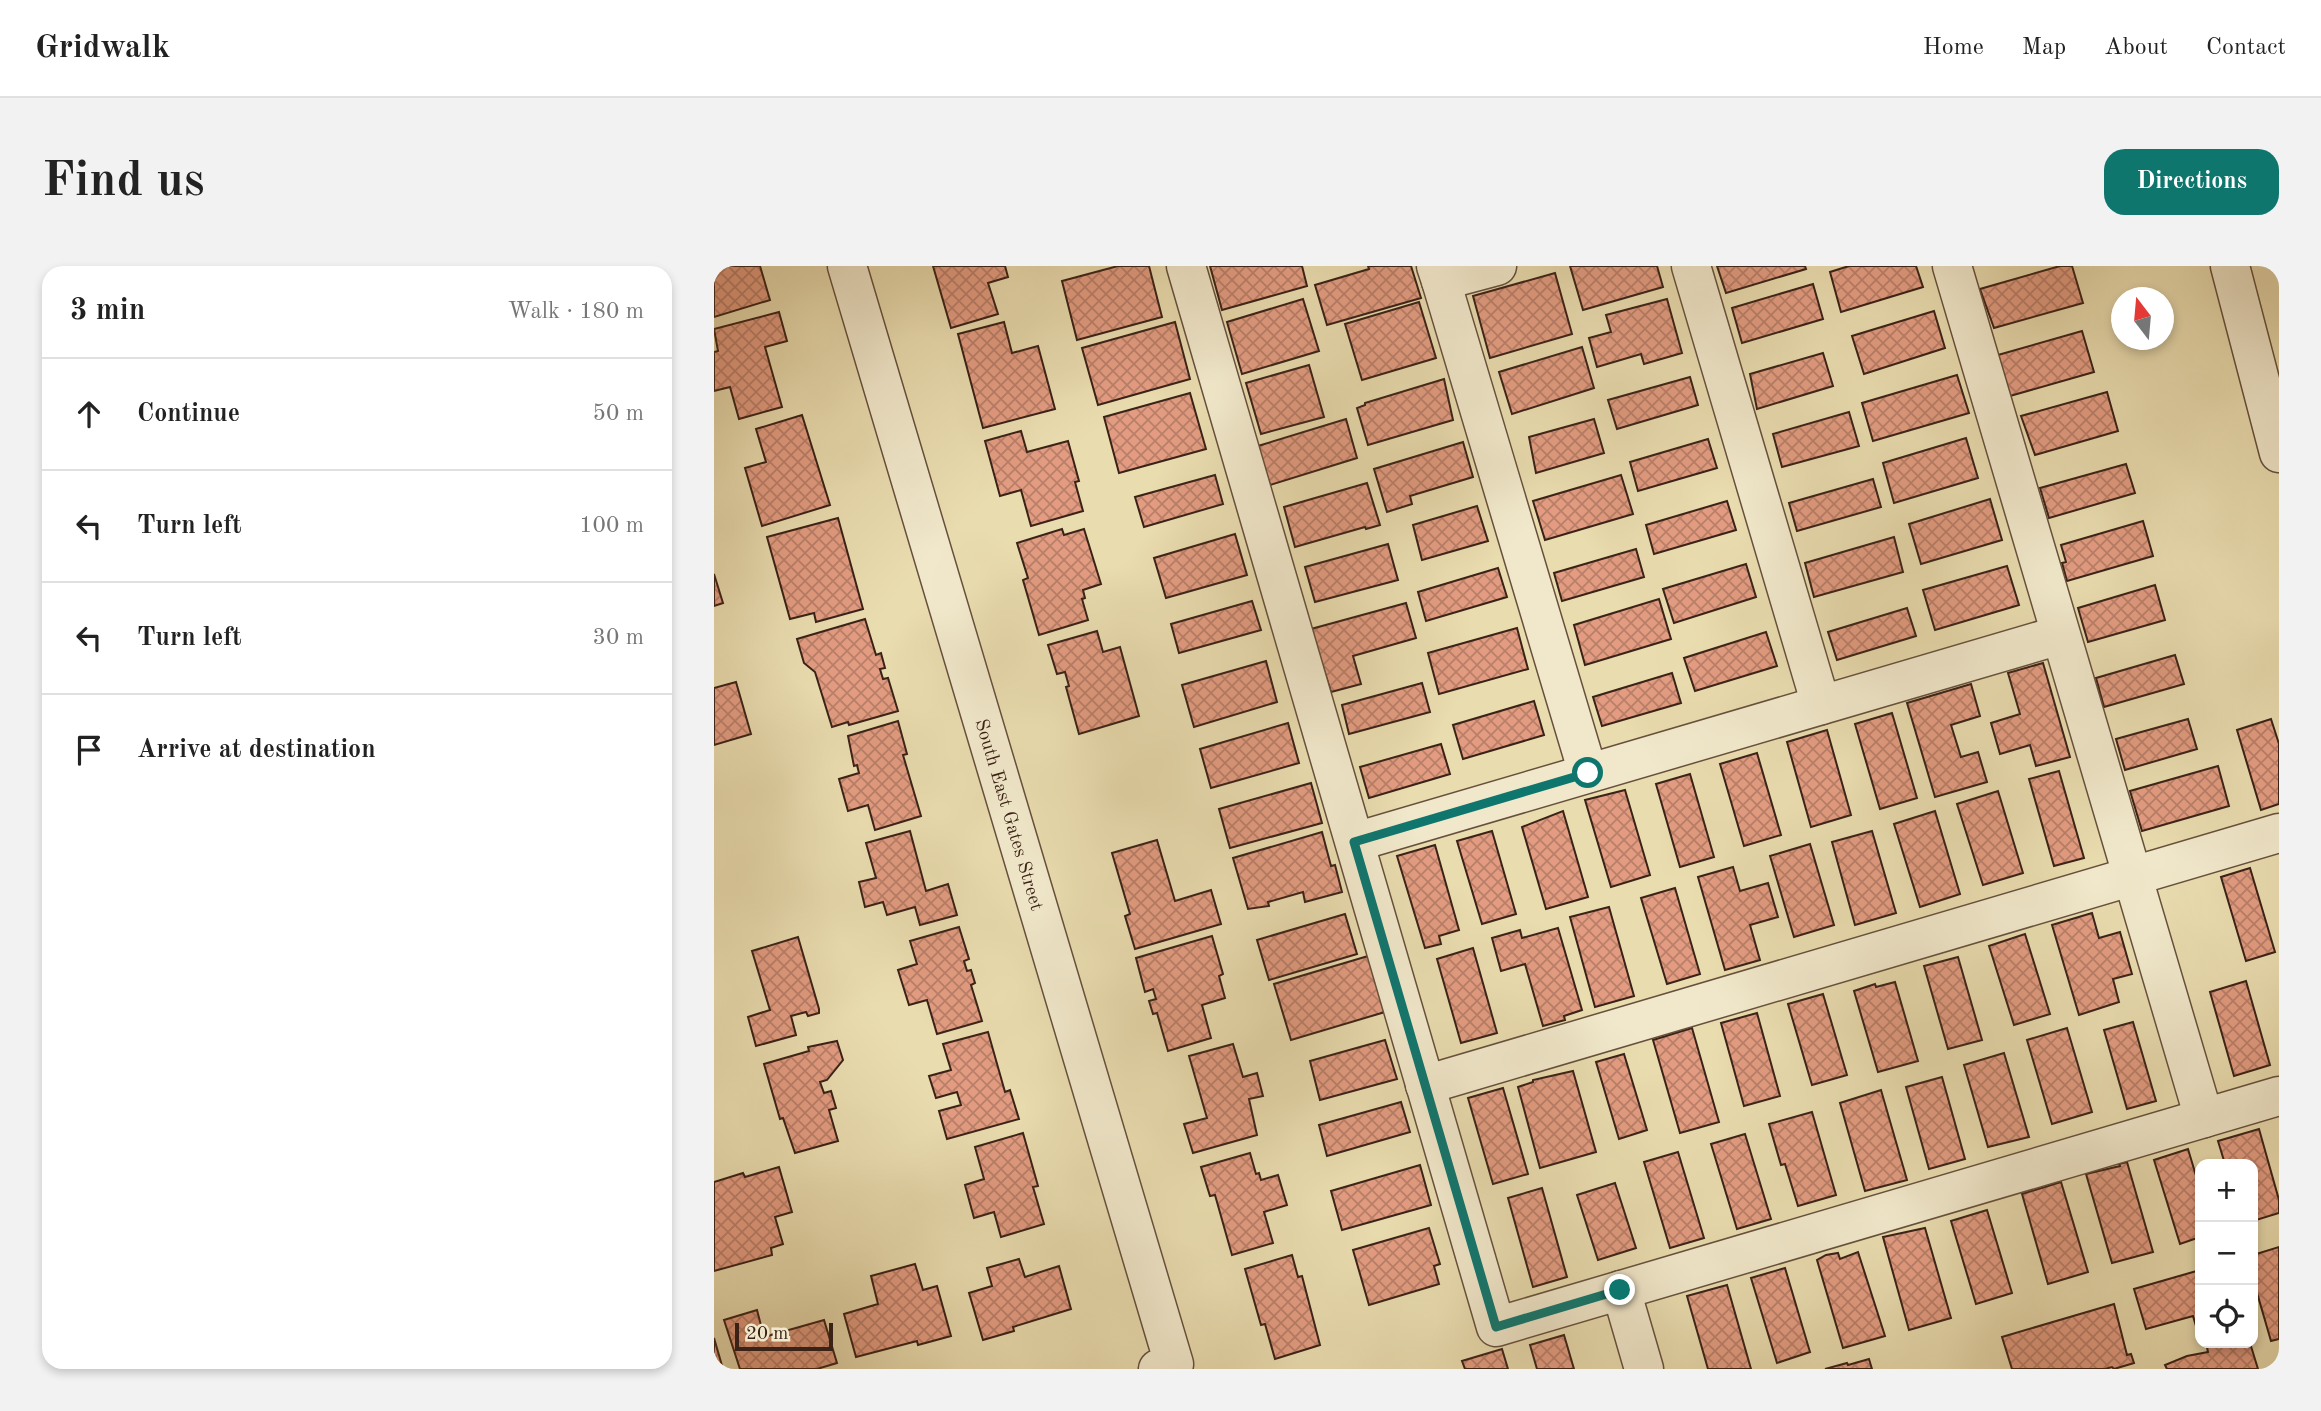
<!DOCTYPE html>
<meta charset="utf-8">
<style>
body{margin:0;font-family:"Old Standard TT",serif;background:#f2f2f2;color:#222}
.controls{position:absolute;right:21px;bottom:21px;display:grid;overflow:hidden;border-radius:14px;box-shadow:0 4px 10px #0003}
.controls button{width:63px;height:63px;display:grid;place-items:center;padding:0;border:0;border-bottom:2px solid #e0e0e0;background:#fff;color:#222;font:35px sans-serif}
.compass{position:absolute;left:1397px;top:21px;width:63px;height:63px;border-radius:50%;background:#fff;box-shadow:0 4px 10px #0003;rotate:344deg}
.scale{position:absolute;left:21px;bottom:18px;width:98px;box-sizing:border-box;padding-left:7px;border:4px solid #3a2217;border-top:0;font-size:19px;line-height:24px;white-space:nowrap;color:#3a2217;-webkit-text-stroke:5px #f1e8cb;paint-order:stroke}
.stop{position:absolute;width:21px;height:21px;margin:-16px;border:5px solid #0f766e;border-radius:50%;background:#fff}
.stop.end{background:#0f766e;border-color:#fff;box-shadow:0 2px 7px #0008}
.list{margin:0;padding:0;list-style:none}
h2{display:flex;justify-content:space-between;align-items:center;height:91px;margin:0;padding:0 28px;font-size:30px}
h2 small{font-size:23px;font-weight:400;color:#767676}
.list li{display:grid;grid-template-columns:46px 1fr auto;gap:21px;align-items:center;box-sizing:border-box;height:112px;padding:0 28px;border-top:2px solid #e0e0e0}
.list b{display:block;font-size:26px;white-space:nowrap}
.list em{font-size:23px;font-style:normal;color:#767676}
.icon{flex:none;width:38px;height:38px;fill:none;stroke:currentColor;stroke-width:2;stroke-linecap:round;stroke-linejoin:round}
.map{position:relative;flex:none;width:1565px;height:1103px;overflow:hidden;border-radius:21px}
header{display:flex;align-items:center;gap:42px;box-sizing:border-box;height:98px;padding:0 35px;background:#fff;border-bottom:2px solid #e0e0e0}
header strong{font-size:33px}
nav{display:flex;gap:38px;margin-inline-start:auto;font-size:24px}
.intro{display:flex;align-items:center;justify-content:space-between;box-sizing:border-box;height:168px;padding:0 42px}
h1{margin:0;font-size:49px}
.button{padding:18px 32px;border-radius:21px;background:#0f766e;color:#fff;font-size:24px;font-weight:700}
main{display:flex;gap:42px;padding:0 42px}
aside{flex:1;background:#fff;border-radius:21px;box-shadow:0 4px 10px #0003}
.map>svg:first-child{display:block}
.building{fill:url(#building-cross-hatch);stroke:#3a2217;stroke-width:2}
.lines{fill:none;stroke-linecap:round;stroke-linejoin:round}
.minor-casing{stroke:#66503d;stroke-width:41}
.minor{stroke:#f1e8cb;stroke-width:38}
.route{stroke:#0f766e;stroke-width:9}
.labels{text-anchor:middle;stroke-width:6;stroke-linejoin:round;paint-order:stroke}
.street-label{font-size:19px;fill:#3a2217;stroke:#f1e8cb}
</style>
<header>
<strong>Gridwalk</strong>
<nav><a>Home</a><a>Map</a><a>About</a><a>Contact</a></nav>
</header>
<div class="intro"><h1>Find us</h1><a class="button">Directions</a></div>
<main>
<aside>
<h2>3 min<small>Walk · 180 m</small></h2>
<ul class="list">
<li><svg class="icon" aria-label="ahead" viewBox="0 0 24 24"><path d="M12 20V5M6 11l6-6 6 6"/></svg><div><b>Continue</b></div><em>50 m</em></li>
<li><svg class="icon" aria-label="left" viewBox="0 0 24 24"><path d="M17 20v-9H6M10 6l-5 5 5 5"/></svg><div><b>Turn left</b></div><em>100 m</em></li>
<li><svg class="icon" aria-label="left" viewBox="0 0 24 24"><path d="M17 20v-9H6M10 6l-5 5 5 5"/></svg><div><b>Turn left</b></div><em>30 m</em></li>
<li><svg class="icon" aria-label="arrive" viewBox="0 0 24 24"><path d="M6 21V4h12l-3 4 3 4H6"/></svg><div><b>Arrive at destination</b></div></li>
</ul>
</aside>
<div class="map">
<svg width="1565" height="1103" viewBox="0 0 1565 1103">
<defs>
<pattern id="building-cross-hatch" width="8" height="8" patternUnits="userSpaceOnUse" patternTransform="scale(1.75)"><rect width="8" height="8" fill="#e39c81"/><path d="M0 0l8 8M0 8l8-8" fill="none" stroke="#b97f69"/></pattern>
</defs>
<rect width="100%" height="100%" fill="#e9dcaf"/>
<filter id="stains"><feTurbulence type="fractalNoise" baseFrequency=".00286" numOctaves="4"/><feColorMatrix values="0 0 0 0 .2 0 0 0 0 .09 0 0 0 0 .02 0 0 0 .5 -.17"/></filter>
<radialGradient id="worn" r=".72"><stop offset=".6" stop-color="#630" stop-opacity="0"/><stop offset="1" stop-color="#630" stop-opacity=".3"/></radialGradient>
<g class="building">
<path d="M0 0H46L56 34 0 51Z"/>
<path d="M219 0H291L294 11 274 17 284 48 237 62Z"/>
<path d="M404 0H435L448 51 363 74 348 15Z"/>
<path d="M496 0H588L593 20 508 44Z"/>
<path d="M654 0H697L707 32 613 59 601 19 655 3Z"/>
<path d="M856 0H943L949 21 869 44Z"/>
<path d="M1003 0H1091L1092 3 1012 27Z"/>
<path d="M1135 0H1202L1209 21 1127 46 1116 6Z"/>
<path d="M1346 0H1358L1369 37 1280 62 1266 23Z"/>
<path d="M841 7 858 68 776 92 759 30Z"/>
<path d="M1099 18 1109 53 1028 77 1018 42Z"/>
<path d="M589 33 605 85 528 108 513 56Z"/>
<path d="M953 33 968 87 930 98 927 88 883 101 875 72 897 66 892 49Z"/>
<path d="M705 36 722 92 648 114 631 58Z"/>
<path d="M1220 45 1231 82 1150 108 1138 70Z"/>
<path d="M65 46 73 75 51 81 68 141 25 153 16 121 0 125V86L4 85 0 63Z"/>
<path d="M290 56 298 87 324 80 341 143 269 162 244 68Z"/>
<path d="M461 56 476 113 384 139 368 82Z"/>
<path d="M1368 65 1380 106 1296 130 1284 89Z"/>
<path d="M868 81 880 122 798 148 785 106Z"/>
<path d="M1109 87 1119 120 1043 143 1036 108Z"/>
<path d="M595 99 610 151 547 168 532 117Z"/>
<path d="M1243 109 1255 147 1159 175 1148 137Z"/>
<path d="M976 111 984 139 903 163 894 134Z"/>
<path d="M730 113 739 154 654 179 643 142 651 139V137Z"/>
<path d="M1393 126 1404 165 1321 189 1307 150Z"/>
<path d="M476 127 492 183 405 207 390 151Z"/>
<path d="M1135 146 1145 180 1068 201 1059 168Z"/>
<path d="M88 149 116 239 48 260 31 202 52 196 42 163Z"/>
<path d="M632 153 643 192 556 219 544 180Z"/>
<path d="M880 153 890 187 822 207 815 171Z"/>
<path d="M307 165 313 186 354 175 365 215 361 216 369 245 317 260 307 224 286 230 271 175Z"/>
<path d="M1252 172 1264 212 1180 237 1169 197Z"/>
<path d="M994 173 1003 202 924 225 916 196Z"/>
<path d="M749 176 759 211 696 230 698 238 673 246 660 203Z"/>
<path d="M1412 198 1421 227 1335 252 1326 222Z"/>
<path d="M501 209 509 238 430 261 421 231Z"/>
<path d="M907 209 919 248 831 274 819 235Z"/>
<path d="M1159 213 1167 241 1083 265 1075 237Z"/>
<path d="M653 217 666 259 652 263 651 261 581 281 570 241Z"/>
<path d="M1276 233 1288 274 1207 298 1195 258Z"/>
<path d="M1013 235 1022 264 940 288 932 259Z"/>
<path d="M763 240 774 275 708 294 699 259Z"/>
<path d="M124 252 149 343 102 356 100 347 76 353 53 271Z"/>
<path d="M1429 255 1439 290 1353 315 1348 297 1352 296 1347 279Z"/>
<path d="M348 263 350 269 370 263 387 318 369 324 371 332 368 333 374 354 325 369 309 314 314 312 303 277Z"/>
<path d="M521 268 533 309 452 332 440 292Z"/>
<path d="M1180 271 1189 306 1100 331 1091 297Z"/>
<path d="M674 278 684 314 601 336 591 301Z"/>
<path d="M922 283 930 311 848 335 840 307Z"/>
<path d="M1032 298 1042 331 960 357 949 323Z"/>
<path d="M1293 300 1305 339 1221 364 1209 324Z"/>
<path d="M784 302 793 331 712 355 704 326Z"/>
<path d="M0 308 9 337 0 340Z"/>
<path d="M1441 319 1451 354 1374 376 1364 342Z"/>
<path d="M945 333 957 373 871 399 860 359Z"/>
<path d="M538 335 547 364 465 387 457 358Z"/>
<path d="M692 337 702 372 639 390 647 418 617 426 597 363Z"/>
<path d="M1193 342 1202 370 1123 394 1114 366Z"/>
<path d="M151 353 162 389 167 387 171 402 166 403 169 413 174 412 184 445 135 459 134 456 118 461 101 406 90 397 83 373Z"/>
<path d="M803 362 814 403 725 428 714 387Z"/>
<path d="M383 365 389 386 406 381 425 450 365 468 352 421 355 420 351 406 343 408 334 379Z"/>
<path d="M1052 366 1063 400 981 425 970 392Z"/>
<path d="M1461 389 1470 418 1390 441 1382 412Z"/>
<path d="M552 395 563 436 480 461 468 419Z"/>
<path d="M1329 397 1356 491 1322 500 1316 479 1286 488 1277 457 1306 448 1294 407Z"/>
<path d="M958 407 967 437 888 460 879 431Z"/>
<path d="M22 416 37 468 0 479V422Z"/>
<path d="M708 417 716 446 635 468 628 439Z"/>
<path d="M1257 418 1266 450 1237 459 1247 491 1264 486 1273 516 1221 531 1193 437Z"/>
<path d="M820 435 830 469 749 493 739 459Z"/>
<path d="M1178 447 1203 532 1166 543 1141 458Z"/>
<path d="M1474 453 1483 483 1411 504 1402 473Z"/>
<path d="M1557 453 1565 478V538L1547 544 1523 464Z"/>
<path d="M184 455 193 488 189 489 207 550 161 564 154 539 134 545 125 513 145 507 143 499 140 500 134 470Z"/>
<path d="M574 457 585 497 497 522 486 483Z"/>
<path d="M1113 464 1137 549 1097 561 1073 476Z"/>
<path d="M727 478 736 508 655 532 646 501Z"/>
<path d="M1043 487 1067 569 1030 580 1006 498Z"/>
<path d="M1504 500 1515 540 1428 565 1416 525Z"/>
<path d="M1345 505 1370 592 1340 600 1315 513Z"/>
<path d="M976 508 1000 591 966 601 942 518Z"/>
<path d="M597 517 608 557 516 582 505 543Z"/>
<path d="M911 524 936 609 897 621 871 534Z"/>
<path d="M1284 525 1309 607 1269 619 1243 538Z"/>
<path d="M849 545 874 631 832 643 808 561Z"/>
<path d="M1221 545 1246 628 1206 641 1180 558Z"/>
<path d="M196 565 212 625 234 618 243 649 206 659 201 641 173 649 169 636 151 641 145 616 162 612 152 577Z"/>
<path d="M778 565 802 648 768 658 743 575Z"/>
<path d="M1158 565 1182 647 1141 659 1118 576Z"/>
<path d="M608 566 617 600 621 599 628 626 591 636 589 626 554 636 555 640 534 643 519 592Z"/>
<path d="M443 574 461 635 497 624 507 658 421 683 411 650 416 648 398 587Z"/>
<path d="M1096 578 1120 659 1080 671 1056 590Z"/>
<path d="M721 579 745 664 725 670 727 678 711 682 683 590Z"/>
<path d="M1019 601 1026 625 1054 617 1064 651 1036 659 1046 694 1011 704 984 611Z"/>
<path d="M1536 602 1561 686 1532 695 1507 611Z"/>
<path d="M961 622 986 708 953 718 927 632Z"/>
<path d="M895 641 920 730 881 741 856 651Z"/>
<path d="M1378 647 1385 672 1406 666 1418 708 1399 713 1405 736 1365 749 1338 659Z"/>
<path d="M631 648 643 688 555 714 543 674Z"/>
<path d="M245 661 255 693 250 695 253 705 257 704 261 717 257 719 268 755 223 768 213 734 195 739 184 704 203 698 196 675Z"/>
<path d="M844 662 868 744 850 750 851 754 829 760 811 698 787 705 778 672 806 664 808 672Z"/>
<path d="M1311 668 1336 748 1300 759 1275 680Z"/>
<path d="M498 670 509 708 505 710 511 732 488 739 497 772 454 785 443 747 439 748 435 735 442 733 439 723 431 726 422 692Z"/>
<path d="M84 671 105 743V747L94 750 92 746 77 750 82 769 42 780 34 751 56 744 38 685Z"/>
<path d="M759 682 783 767 747 777 723 693Z"/>
<path d="M654 690 671 746 577 774 560 718Z"/>
<path d="M1244 691 1268 774 1234 783 1210 700Z"/>
<path d="M1532 715 1556 799 1520 810 1496 726Z"/>
<path d="M1181 716 1204 795 1164 806 1140 725 1161 718 1162 721Z"/>
<path d="M1109 728 1133 809 1098 819 1074 738Z"/>
<path d="M1043 747 1066 830 1030 840 1007 757Z"/>
<path d="M1419 756 1442 835 1413 843 1390 764Z"/>
<path d="M978 762 1005 856 966 867 939 774Z"/>
<path d="M1353 762 1378 846 1338 858 1313 774Z"/>
<path d="M274 766 291 826 296 824 305 853 233 873 225 845 247 839 243 826 222 832 215 810 237 804 229 778Z"/>
<path d="M671 774 683 813 606 834 596 795Z"/>
<path d="M123 775 129 794 113 814 106 816 110 827 117 825 122 842 115 844 124 875 81 887 69 852 66 853 50 798 95 785 94 781Z"/>
<path d="M519 778 529 811 543 807 549 830 535 833 543 869 479 887 470 858 493 852 475 790Z"/>
<path d="M1290 787 1315 871 1274 881 1250 799Z"/>
<path d="M910 788 933 864 905 873 882 796Z"/>
<path d="M859 805 882 886 826 902 804 821 819 816V814Z"/>
<path d="M1228 811 1251 893 1215 903 1192 821Z"/>
<path d="M789 822 814 908 779 918 754 832Z"/>
<path d="M1167 824 1193 914 1151 925 1126 837Z"/>
<path d="M687 836 696 866 613 890 605 859Z"/>
<path d="M1098 846 1122 929 1084 940 1071 898 1067 899 1055 858Z"/>
<path d="M1545 863 1565 934V947L1539 955V898H1511L1504 875Z"/>
<path d="M309 867 324 920 319 921 330 958 287 971 280 946 260 952 251 919 270 913 261 881Z"/>
<path d="M1031 868 1057 953 1023 963 997 878Z"/>
<path d="M1474 883 1486 923V971L1466 978 1440 894Z"/>
<path d="M964 886 990 972 956 982 930 896Z"/>
<path d="M536 887 542 908 545 907 547 914 564 909 573 939 550 946 559 977 518 989 501 929 496 930 487 901Z"/>
<path d="M1413 896 1439 986 1398 997 1372 908 1406 900 1405 898Z"/>
<path d="M706 899 717 939 628 964 617 925Z"/>
<path d="M65 901 78 946 61 951 69 978 57 982 58 989 0 1005V916L29 907 31 911Z"/>
<path d="M1347 916 1374 1006 1334 1018 1308 928Z"/>
<path d="M901 917 922 982 884 994 863 929Z"/>
<path d="M828 922 853 1011 819 1021 794 932Z"/>
<path d="M1273 944 1298 1027 1262 1038 1237 955Z"/>
<path d="M715 962 726 998 720 1000 725 1018 655 1039 639 984Z"/>
<path d="M1211 962 1237 1052 1195 1064 1169 971Z"/>
<path d="M1565 981V1073L1557 1075 1539 1013V989Z"/>
<path d="M1144 986 1171 1070 1129 1082 1103 994 1112 989 1124 987 1126 993Z"/>
<path d="M578 989 584 1011 588 1010 606 1079 561 1093 551 1058 547 1059 531 1003Z"/>
<path d="M305 993 311 1011 345 1000 357 1043 299 1061 300 1065 269 1074 255 1027 278 1020 273 1002Z"/>
<path d="M201 998 209 1024 223 1020 237 1070 204 1079 203 1075 142 1091 130 1048 164 1038 157 1010Z"/>
<path d="M1071 1002 1096 1086 1063 1097 1037 1012Z"/>
<path d="M1486 1004V1059L1482 1060 1479 1050 1432 1063 1420 1023Z"/>
<path d="M1013 1019 1037 1103H994L973 1030Z"/>
<path d="M1400 1038 1413 1089 1417 1088 1420 1097 1400 1103 1398 1101 1391 1103H1298L1288 1071Z"/>
<path d="M43 1044 50 1071 110 1054 123 1097 103 1103H26L10 1054Z"/>
<path d="M850 1069 860 1103H823L816 1079Z"/>
<path d="M0 1072 9 1103H0Z"/>
<path d="M1492 1077H1536L1544 1103H1453L1451 1099 1473 1090 1494 1086Z"/>
<path d="M788 1083 794 1103H751L748 1095Z"/>
<path d="M1155 1093 1158 1103H1111L1133 1097 1134 1099Z"/>
</g>
<g class="lines">
<g class="minor-casing">
<g id="minor">
<path id="s1" d="M133 0 460 1098 444 1103"/>
<path d="M472 0 782 1061 1565 830"/>
<path d="M722 0 727 15 783 0"/>
<path d="M977 0 1107 439"/>
<path d="M1238 0 1490 852"/>
<path d="M1516 0 1565 187"/>
<path d="M727 15 874 507"/>
<path d="M641 576 1346 369"/>
<path d="M711 819 1565 567"/>
<path d="M907 1024 930 1103"/>
</g>
</g>
<use href="#minor" class="minor"/>
</g>
<g class="lines">
<path class="route" d="M874 507 640 576 782 1061 906 1024"/>
</g>
<g class="labels">
<g class="street-label">
<text dy="7" stroke="none"><textPath href="#s1" startOffset="572">South East Gates Street</textPath></text>
</g>
</g>
<rect width="100%" height="100%" filter="url(#stains)"/>
<rect width="100%" height="100%" fill="url(#worn)"/>
</svg>
<div class="controls">
<button>+</button>
<button>−</button>
<button><svg class="icon" aria-label="locate" viewBox="0 0 24 24"><circle cx="12" cy="12" r="6"/><path d="M12 2v4M12 18v4M2 12h4M18 12h4"/></svg></button>
</div>
<svg class="compass" viewBox="-18 -18 36 36"><path d="M0-13l5 13h-10z" fill="#e53935"/><path d="M0 13l5-13h-10z" fill="#767676"/></svg>
<div class="scale">20 m</div>
<div class="stop" style="left:874px;top:507px"></div>
<div class="stop end" style="left:906px;top:1024px"></div>
</div>
</main>
